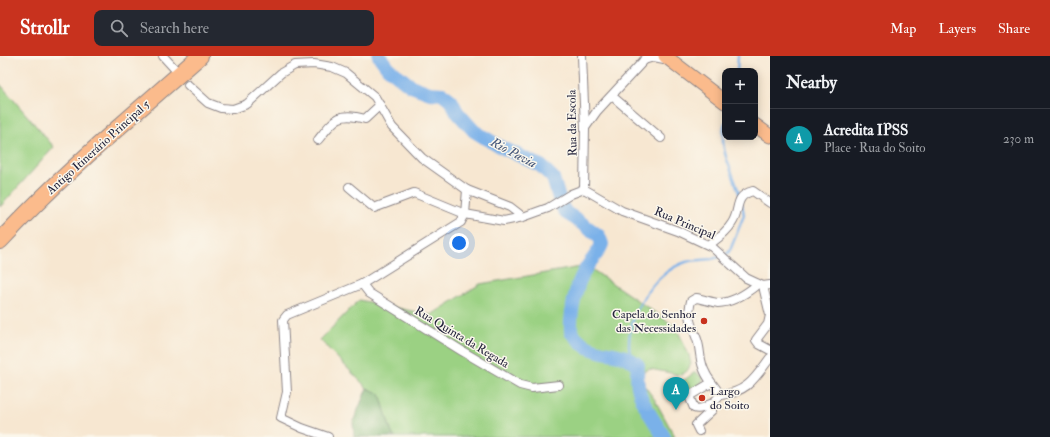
<!DOCTYPE html>
<meta charset="utf-8">
<style>
body{margin:0;font-family:"IM FELL Double Pica",serif;background:#242831;color:#f1f3f6}
.controls{position:absolute;right:12px;top:12px;display:grid;overflow:hidden;border-radius:8px;box-shadow:0 2px 10px #0003}
.controls button{width:36px;height:36px;display:grid;place-items:center;padding:0;border:0;border-bottom:1px solid #363941;background:#171b24;color:#f1f3f6;font:20px sans-serif}
.you{position:absolute;left:459px;top:187px;width:14px;height:14px;margin:-10px;border:3px solid #fff;border-radius:50%;background:#1a73e8;box-shadow:0 0 0 6px #1a73e833}
.badge{display:grid;place-items:center;width:26px;height:26px;border-radius:50%;background:#c8321e;color:#fff;font-size:13px;font-weight:700}
.pin{position:absolute;translate:-50% -33px;filter:drop-shadow(0 1px 2px #0008)}
.pin::after{content:'';position:absolute;top:21px;width:14px;height:12px;background:inherit;clip-path:polygon(0 0,100% 0,50% 100%)}
.list{margin:0;padding:0;list-style:none}
h2{display:flex;justify-content:space-between;align-items:center;height:52px;margin:0;padding:0 16px;font-size:17px}
h2 small{font-size:13px;font-weight:400;color:#9ea1a6}
.list li{display:grid;grid-template-columns:26px 1fr auto;gap:12px;align-items:center;box-sizing:border-box;height:60px;padding:0 16px;border-top:1px solid #363941}
.list b{display:block;font-size:15px;white-space:nowrap}
.list p{margin:0;font-size:13px;white-space:nowrap;color:#9ea1a6}
.list em{font-size:13px;font-style:normal;color:#9ea1a6}
.icon{flex:none;width:22px;height:22px;fill:none;stroke:currentColor;stroke-width:2;stroke-linecap:round;stroke-linejoin:round}
.map{position:relative;flex:none;width:770px;height:381px;overflow:hidden}
header{display:flex;align-items:center;gap:24px;box-sizing:border-box;height:56px;padding:0 20px;background:#c8321e;color:#fff}
header strong{font-size:19px}
nav{display:flex;gap:22px;margin-inline-start:auto;font-size:14px}
.search{width:280px;height:36px;background:#242831;display:flex;align-items:center;gap:10px;box-sizing:border-box;padding:0 14px;border-radius:8px;color:#9ea1a6;font-size:15px}
main{display:flex}
aside{flex:1;background:#171b24}
.map>svg:first-child{display:block}
.green{fill:#9bd183;stroke:#5e7a5f}
.forest{fill:#7cb371;stroke:#4f6a56}
.lines{fill:none;stroke-linecap:round;stroke-linejoin:round}
.stream{stroke:#7ab1e9;stroke-width:2.5}
.river{stroke:#7ab1e9;stroke-width:14}
.lane-casing{stroke:#8c8486;stroke-width:6}
.street-casing{stroke:#8c8486;stroke-width:10}
.primary-casing{stroke:#8c8486;stroke-width:15}
.highway-casing{stroke:#8c8486;stroke-width:18}
.lane{stroke:#fff;stroke-width:4}
.street{stroke:#fff;stroke-width:8}
.primary{stroke:#fbbb8c;stroke-width:13}
.highway{stroke:#fbbb8c;stroke-width:16}
.poi-dot{fill:#c8321e;stroke:#fbf7ec;stroke-width:1.5}
.labels{text-anchor:middle;stroke-width:3;stroke-linejoin:round;paint-order:stroke}
.street-label{font-size:12px;fill:#22223b;stroke:#fbf7ec}
.poi-label{font-size:12px;fill:#22223b;stroke:#fbf7ec;text-anchor:end}
.water-label{font-size:13px;font-style:italic;fill:#415478;stroke:#fbf7ec}
</style>
<header>
<strong>Strollr</strong>
<div class="search"><svg class="icon" aria-label="search" viewBox="0 0 24 24"><circle cx="10" cy="10" r="6"/><path d="M15 15l6 6"/></svg>Search here</div>
<nav><a>Map</a><a>Layers</a><a>Share</a></nav>
</header>
<main>
<div class="map">
<svg width="770" height="381" viewBox="0 0 770 381">
<rect width="100%" height="100%" fill="#fbf7ec"/>
<filter id="ink" filterUnits="userSpaceOnUse"><feTurbulence type="fractalNoise" baseFrequency=".025" numOctaves="2"/><feDisplacementMap in="SourceGraphic" scale="8" xChannelSelector="R" yChannelSelector="G"/><feConvolveMatrix kernelMatrix="1 2 1 2 8 2 1 2 1" color-interpolation-filters="sRGB"/></filter>
<filter id="wash" filterUnits="userSpaceOnUse"><feTurbulence type="fractalNoise" baseFrequency=".012" numOctaves="4" result="noise"/><feDisplacementMap in="SourceGraphic" scale="16" xChannelSelector="R" yChannelSelector="G"/><feGaussianBlur stdDeviation="0.9" result="paint"/><feColorMatrix in="noise" values="0 0 0 0 0 0 0 0 0 0 0 0 0 0 0 0 0 1.4 0 .05"/><feComposite in="paint" operator="in"/></filter>
<g filter="url(#wash)">
<rect width="100%" height="100%" fill="#f7e7d1"/>
<g class="green">
<path d="M0 28 54 91 0 151Z"/>
<path d="M587 210 676 271 689 299 691 308 687 315 681 319 650 313 643 316 644 329 655 344 675 381H394L391 375 380 338 367 332 320 284 359 244 431 259 480 228Z"/>
<path d="M695 316 701 320 703 325 695 334 681 330 683 325Z"/>
</g>
<path class="forest" d="M367 332 380 338 391 375 394 381H354L353 366Z"/>
<g class="lines">
<g class="stream">
<path d="M737 15 738 0"/>
<path d="M725 67C717 95 734 115 740 141"/>
<path d="M724 199 728 197 731 192 744 159 742 148"/>
<path d="M631 302C621 267 651 217 686 206 697 203 708 205 719 201"/>
</g>
<path class="river" d="M379 0 388 12 411 30 430 37 443 38 451 44 457 56 474 75 497 89 541 110 553 122 561 149 566 157 576 163 599 180 602 188C598 199 589 205 584 216 575 230 570 260 571 276 576 281 582 288 588 291 605 300 621 294 638 309 633 340 649 355 664 381"/>
</g>
</g>
<g filter="url(#ink)">
<g class="lines">
<g class="lane-casing">
<path id="lane" d="M678 332 689 340"/>
</g>
<g class="street-casing">
<g id="street">
<path d="M163 0 174 12"/>
<path d="M582 0 585 72 584 133"/>
<path d="M644 4 654 1 669 4"/>
<path d="M188 29 208 47 221 52 233 53 247 48 281 17 295 9 314 8 332 11 346 17 375 41 392 71 422 102 467 134"/>
<path d="M612 40 661 82"/>
<path d="M585 72 597 55 648 0"/>
<path d="M318 84C334 64 338 55 365 63L380 49"/>
<path d="M584 133 622 155 678 175 712 191 746 222 763 230 770 229"/>
<path d="M523 161 510 151 467 134 465 158 504 165 523 161 548 152 571 138 584 133"/>
<path d="M709 189C717 183 727 176 732 167 741 154 733 140 753 135L770 147"/>
<path d="M362 228 369 237 462 295 520 329 532 332 559 329"/>
<path d="M763 230 770 259 768 268 756 284 759 288 770 294"/>
<path d="M711 327 689 340 694 352C702 355 716 346 720 339"/>
<path d="M720 339C716 331 710 326 706 318 700 307 701 302 699 291 696 273 685 268 691 245L696 242C703 243 711 246 718 247 733 247 747 237 758 228"/>
<path d="M720 339C747 337 755 322 770 302"/>
<path d="M699 375 696 369 712 354 708 349"/>
<path d="M328 381 302 372 281 362 287 336 283 264 287 259 362 228 461 166 465 158 414 137 374 152 349 131"/>
</g>
</g>
<g class="primary-casing">
<g id="primary">
<path d="M665 0 725 46"/>
<path d="M755 69 770 80"/>
</g>
</g>
<g class="highway-casing">
<path id="highway" d="M0 185C62 118 132 60 200 0"/>
</g>
<use href="#lane" class="lane"/>
<use href="#street" class="street"/>
<use href="#primary" class="primary"/>
<use href="#highway" class="highway"/>
</g>
</g>
<g class="poi-dot">
<circle cx="704" cy="265" r="4"/>
<circle cx="702" cy="342" r="4"/>
</g>
<g class="labels">
<g class="street-label">
<text transform="translate(572 67) rotate(-91)" y="4">Rua da Escola</text>
<text transform="translate(98 91) rotate(-42)" y="4">Antigo Itinerário Principal 5</text>
<text transform="translate(685 167) rotate(23)" y="4">Rua Principal</text>
<text transform="translate(462 281) rotate(31)" y="4">Rua Quinta da Regada</text>
</g>
<g class="poi-label">
<text x="696" y="262">Capela do Senhor<tspan x="696" dy="14">das Necessidades</tspan></text>
<text x="710" y="339" text-anchor="start">Largo<tspan x="710" dy="14">do Soito</tspan></text>
</g>
<g class="water-label">
<text transform="translate(514 96) rotate(28)" y="5">Rio Pavia</text>
</g>
</g>
</svg>
<div class="controls">
<button>+</button>
<button>−</button>
</div>
<div class="you"></div>
<div class="pin badge" style="left:676px;top:354px;background:#0f9aa8">A</div>
</div>
<aside>
<h2>Nearby<small></small></h2>
<ul class="list">
<li><span class="badge" style="background:#0f9aa8">A</span><div><b>Acredita IPSS</b><p>Place · Rua do Soito</p></div><em>230 m</em></li>
</ul>
</aside>
</main>
